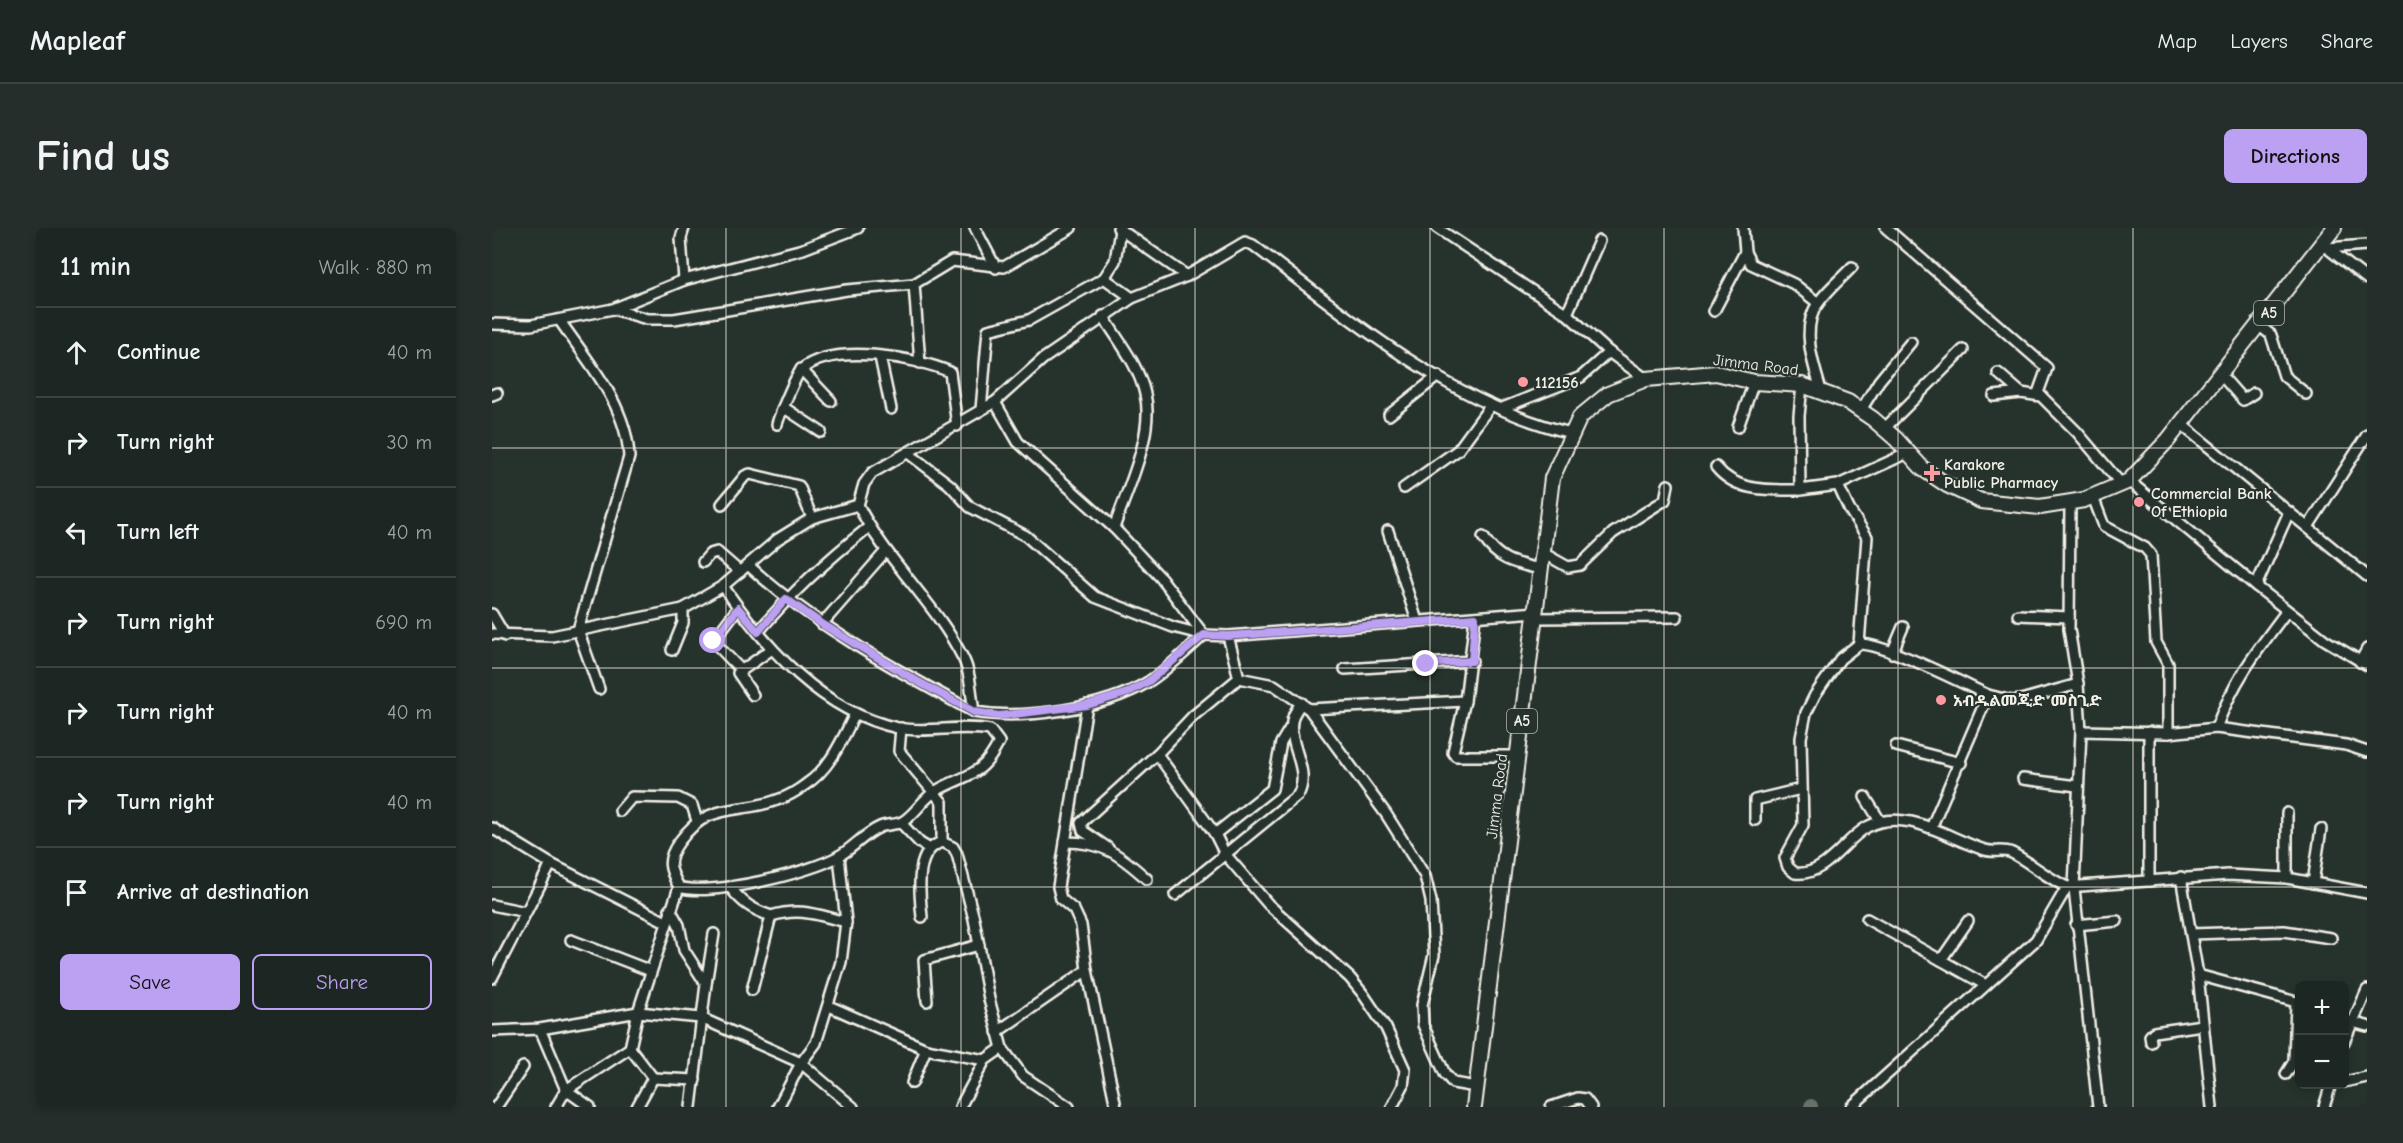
<!DOCTYPE html>
<meta charset="utf-8">
<style>
body{margin:0;font-family:"Comic Neue","Noto Sans Ethiopic",sans-serif;background:#252e2a;color:#f1f3f6}
.controls{position:absolute;right:18px;bottom:18px;display:grid;overflow:hidden;border-radius:9px;box-shadow:0 3px 9px #0003}
.controls button{width:54px;height:54px;display:grid;place-items:center;padding:0;border:0;border-bottom:2px solid #3a4340;background:#1c2622;color:#f1f3f6;font:30px sans-serif}
.stop{position:absolute;width:18px;height:18px;margin:-14px;border:4px solid #bca0f2;border-radius:50%;background:#fff}
.stop.end{background:#bca0f2;border-color:#fff;box-shadow:0 2px 6px #0008}
.list{margin:0;padding:0;list-style:none}
h2{display:flex;justify-content:space-between;align-items:center;height:78px;margin:0;padding:0 24px;font-size:26px}
h2 small{font-size:20px;font-weight:400;color:#a0a5a5}
.list li{display:grid;grid-template-columns:39px 1fr auto;gap:18px;align-items:center;box-sizing:border-box;height:90px;padding:0 24px;border-top:2px solid #3a4340}
.list b{display:block;font-size:22px;white-space:nowrap}
.list em{font-size:20px;font-style:normal;color:#a0a5a5}
.actions{display:flex;gap:12px;padding:18px 24px}
.actions a{flex:1;padding:14px 0;border:2px solid #bca0f2;border-radius:9px;text-align:center;font-size:21px;color:#bca0f2}
.actions .main{background:#bca0f2;color:#111}
.icon{flex:none;width:33px;height:33px;fill:none;stroke:currentColor;stroke-width:2;stroke-linecap:round;stroke-linejoin:round}
.map{position:relative;flex:none;width:1875px;height:879px;overflow:hidden;border-radius:9px}
header{display:flex;align-items:center;gap:36px;box-sizing:border-box;height:84px;padding:0 30px;background:#1c2622;border-bottom:2px solid #3a4340}
header strong{font-size:28px}
nav{display:flex;gap:33px;margin-inline-start:auto;font-size:21px}
.intro{display:flex;align-items:center;justify-content:space-between;box-sizing:border-box;height:144px;padding:0 36px}
h1{margin:0;font-size:42px}
.button{padding:15px 27px;border-radius:9px;background:#bca0f2;color:#111;font-size:21px;font-weight:700}
main{display:flex;gap:36px;padding:0 36px}
aside{flex:1;background:#1c2622;border-radius:9px;box-shadow:0 3px 9px #0003}
.map>svg:first-child{display:block}
.lines{fill:none;stroke-linecap:round;stroke-linejoin:round}
.river{stroke:#676f68;stroke-width:14}
.minor-casing{stroke:#f4f1e8;stroke-width:14}
.highway-casing{stroke:#f4f1e8;stroke-width:18}
.minor{stroke:#26332d;stroke-width:9}
.highway{stroke:#26332d;stroke-width:14}
.route{stroke:#bca0f2;stroke-width:8}
.grid{fill:none;stroke:#f4f1e8;stroke-width:1.5;stroke-opacity:0.55}
.poi-dot{fill:#ff9aa2;stroke:#26332d;stroke-width:2}
.labels{text-anchor:middle;stroke-width:4.5;stroke-linejoin:round;paint-order:stroke}
.shield{fill:#26332d;stroke:#b6b8b0;stroke-width:1.5}
.shield-label{font-size:15px;font-weight:bold;fill:#f4f1e8}
.street-label{font-size:16px;fill:#f4f1e8;stroke:#26332d}
.poi-label{font-size:16px;font-weight:bold;fill:#f4f1e8;stroke:#26332d;text-anchor:start}
</style>
<header>
<strong>Mapleaf</strong>
<nav><a>Map</a><a>Layers</a><a>Share</a></nav>
</header>
<div class="intro"><h1>Find us</h1><a class="button">Directions</a></div>
<main>
<aside>
<h2>11 min<small>Walk · 880 m</small></h2>
<ul class="list">
<li><svg class="icon" aria-label="ahead" viewBox="0 0 24 24"><path d="M12 20V5M6 11l6-6 6 6"/></svg><div><b>Continue</b></div><em>40 m</em></li>
<li><svg class="icon" aria-label="right" viewBox="0 0 24 24"><path d="M7 20v-9h11M14 6l5 5-5 5"/></svg><div><b>Turn right</b></div><em>30 m</em></li>
<li><svg class="icon" aria-label="left" viewBox="0 0 24 24"><path d="M17 20v-9H6M10 6l-5 5 5 5"/></svg><div><b>Turn left</b></div><em>40 m</em></li>
<li><svg class="icon" aria-label="right" viewBox="0 0 24 24"><path d="M7 20v-9h11M14 6l5 5-5 5"/></svg><div><b>Turn right</b></div><em>690 m</em></li>
<li><svg class="icon" aria-label="right" viewBox="0 0 24 24"><path d="M7 20v-9h11M14 6l5 5-5 5"/></svg><div><b>Turn right</b></div><em>40 m</em></li>
<li><svg class="icon" aria-label="right" viewBox="0 0 24 24"><path d="M7 20v-9h11M14 6l5 5-5 5"/></svg><div><b>Turn right</b></div><em>40 m</em></li>
<li><svg class="icon" aria-label="arrive" viewBox="0 0 24 24"><path d="M6 21V4h12l-3 4 3 4H6"/></svg><div><b>Arrive at destination</b></div></li>
</ul>
<div class="actions"><a class="main">Save</a><a>Share</a></div>
</aside>
<div class="map">
<svg width="1875" height="879" viewBox="0 0 1875 879">
<rect width="100%" height="100%" fill="#26332d"/>
<filter id="ink" filterUnits="userSpaceOnUse"><feTurbulence type="fractalNoise" baseFrequency=".0167" numOctaves="2"/><feDisplacementMap in="SourceGraphic" scale="12" xChannelSelector="R" yChannelSelector="G"/><feConvolveMatrix kernelMatrix="1 2 1 2 8 2 1 2 1" color-interpolation-filters="sRGB"/></filter>
<g filter="url(#ink)">
<g class="lines">
<path class="river" d="M1319 879V878"/>
<g class="minor-casing">
<g id="minor">
<path d="M192 0 189 10 192 52"/>
<path d="M483 0 504 40"/>
<path d="M626 0 695 48"/>
<path d="M945 0 1075 86 1117 124 1154 151"/>
<path d="M1251 0 1253 24 1259 36 1302 56 1326 75"/>
<path d="M1394 0 1555 140 1546 165 1585 204 1630 257"/>
<path d="M1830 16 1875 51"/>
<path d="M1835 20 1875 17"/>
<path d="M612 50 640 70"/>
<path d="M422 56 428 135"/>
<path d="M121 81 155 91H182L355 62 422 56 460 33 512 39 579 0"/>
<path d="M1222 83 1253 24"/>
<path d="M1075 86 1107 13"/>
<path d="M611 88C626 112 647 138 653 166 663 206 635 261 622 300"/>
<path d="M68 93C96 134 135 177 137 229L86 402 107 461"/>
<path d="M0 96 39 97 121 81 192 52 311 21 366 0"/>
<path d="M1768 98 1779 107 1792 148 1814 166"/>
<path d="M388 129 399 181"/>
<path d="M309 141 339 173"/>
<path d="M1506 145 1529 165"/>
<path d="M1729 147 1751 172 1762 165"/>
<path d="M1310 157 1307 188 1308 262 1346 257 1416 225"/>
<path d="M1330 166C1323 141 1310 107 1322 82 1330 66 1348 52 1360 39"/>
<path d="M0 167 5 165"/>
<path d="M1502 168 1529 165 1549 168"/>
<path d="M503 174 526 214 622 300 669 350 712 407"/>
<path d="M291 179 329 204"/>
<path d="M1008 181 1089 149 1117 124"/>
<path d="M489 182 496 102 537 92 612 50 623 33 628 2"/>
<path d="M1369 182 1387 153 1419 114"/>
<path d="M897 187 946 148"/>
<path d="M285 196C288 186 304 146 310 141 341 115 424 129 458 144L465 198"/>
<path d="M1689 196 1875 348"/>
<path d="M1246 199 1262 154"/>
<path d="M1392 201 1471 122"/>
<path d="M416 225 458 257 478 279 534 308 603 369 681 399 712 407 736 408 1043 384"/>
<path d="M1224 239C1245 265 1278 262 1308 262"/>
<path d="M1637 253 1764 358 1797 284"/>
<path d="M1346 257 1357 281 1375 309 1367 416"/>
<path d="M912 260 966 222 999 177"/>
<path d="M1601 269 1612 298 1653 320 1659 327 1664 414 1676 436V505"/>
<path d="M1578 275 1577 401 1586 456 1589 503 1582 660 1606 879"/>
<path d="M230 276 253 248 258 246 307 258 320 290"/>
<path d="M366 277C394 333 443 374 471 430 479 445 479 467 482 484 532 492 611 481 656 454 676 441 694 423 712 407"/>
<path d="M1816 299 1875 207"/>
<path d="M896 303 925 393"/>
<path d="M991 309C1007 333 1022 335 1048 341"/>
<path d="M1051 325 1076 339 1088 337 1121 305 1173 272 1176 257"/>
<path d="M211 334 218 326 225 324 248 344"/>
<path d="M256 337C323 398 402 441 482 484"/>
<path d="M1764 358 1833 412 1875 437"/>
<path d="M246 380 221 413 249 442"/>
<path d="M0 386 13 408"/>
<path d="M1526 387 1577 389"/>
<path d="M983 390 973 473 961 524 964 528H1026"/>
<path d="M1042 390 1185 389"/>
<path d="M330 396 393 324"/>
<path d="M266 404C300 364 336 331 377 299"/>
<path d="M0 406 60 408 191 381 231 358 286 311 320 290 366 277 372 256 380 245 503 174 551 131 640 70 695 48 753 14 761 17C858 91 958 176 1079 205"/>
<path d="M180 422 191 395V381"/>
<path d="M1400 425 1411 399"/>
<path d="M1868 434 1875 421"/>
<path d="M853 441 980 433"/>
<path d="M747 450 782 457 817 481 894 586 933 648 939 673 942 727 930 777 931 797 953 846 961 855 984 859"/>
<path d="M261 467 246 445 280 421"/>
<path d="M1496 467 1520 473 1529 472 1586 456"/>
<path d="M595 477 566 659 569 671 582 682 589 697 595 742 624 879"/>
<path d="M817 481 973 473"/>
<path d="M409 500 407 523 450 574V614"/>
<path d="M1724 500C1742 452 1764 424 1794 384"/>
<path d="M1589 503 1676 505 1724 500 1854 517 1875 524"/>
<path d="M1657 504V653"/>
<path d="M1404 518 1469 535"/>
<path d="M665 526 723 606 733 626 776 676 858 750 871 766 894 800 913 842 911 858 900 879"/>
<path d="M1531 551 1585 558"/>
<path d="M1373 569 1388 593"/>
<path d="M128 583 140 569 186 570 200 577 205 593"/>
<path d="M1795 585V650"/>
<path d="M1263 592V572L1309 561"/>
<path d="M409 595 428 615 438 621"/>
<path d="M0 600 59 636 174 694"/>
<path d="M1439 600 1496 467C1470 455 1392 415 1367 416L1348 431 1323 467 1314 485 1309 510 1311 597 1293 630 1296 639 1303 645C1333 649 1352 612 1375 599 1413 578 1457 611 1493 622 1502 625 1511 621 1520 625 1539 635 1555 650 1575 659L1736 647 1795 650 1875 665"/>
<path d="M723 606 780 561 789 515 798 500"/>
<path d="M573 614C612 614 627 626 655 651"/>
<path d="M616 620 591 603 589 595 665 526 701 488 747 450 736 408"/>
<path d="M1689 649 1706 747 1720 879"/>
<path d="M1821 655 1829 601"/>
<path d="M187 659C177 641 174 632 187 614 217 572 245 587 285 572 295 569 305 563 313 557 338 541 350 512 363 486"/>
<path d="M238 659C250 675 261 682 279 688"/>
<path d="M683 667 806 567C823 536 781 504 810 475"/>
<path d="M0 677 34 684"/>
<path d="M178 681 187 697 192 722 214 756 199 879"/>
<path d="M430 689C428 666 421 623 450 614L461 619 465 626 482 691 497 771 510 820 531 848 577 879"/>
<path d="M1375 691 1492 756"/>
<path d="M1584 697 1625 693"/>
<path d="M1699 706 1792 703 1839 710"/>
<path d="M79 712 159 743"/>
<path d="M1449 732 1476 693"/>
<path d="M1706 747 1808 775"/>
<path d="M0 750 59 636"/>
<path d="M214 756 222 706"/>
<path d="M260 762 279 688C309 679 325 687 354 694"/>
<path d="M435 773 432 732 487 717"/>
<path d="M337 778 434 821 493 832"/>
<path d="M1852 792 1875 798"/>
<path d="M48 801 74 862 98 879"/>
<path d="M0 803 48 801 146 784 209 790 309 835 361 879"/>
<path d="M505 804 595 742"/>
<path d="M1659 814 1658 808 1662 804 1710 797"/>
<path d="M1852 814 1875 762"/>
<path d="M138 820 161 850"/>
<path d="M1794 846 1802 833 1804 774"/>
<path d="M161 850 203 852"/>
<path d="M1852 854 1875 849"/>
<path d="M420 855 434 821"/>
<path d="M4 879 31 839"/>
<path d="M64 879 74 862 138 820 146 784 187 659C218 669 318 645 347 628 361 620 372 606 388 599 395 596 404 597 410 594 423 587 431 570 444 563 473 546 490 550 507 514L498 502C468 496 436 506 406 500 330 484 274 420 231 358"/>
<path d="M145 879 161 850"/>
<path d="M286 879 309 835 324 815 349 734 354 694 347 628"/>
<path d="M468 879 493 832 510 820"/>
<path d="M1059 879 1086 870 1093 871 1099 879"/>
<path d="M1359 879 1544 712 1575 659"/>
<path d="M1832 879 1839 856"/>
</g>
</g>
<g class="highway-casing">
<path id="highway" d="M982 879 1060 250 1088 189 1116 166 1154 151 1224 145 1262 154 1310 157 1356 174 1381 191 1404 211 1431 241 1455 257 1489 273 1548 279 1592 272 1637 253 1676 212 1842 0"/>
</g>
<use href="#minor" class="minor"/>
<use href="#highway" class="highway"/>
</g>
</g>
<g class="lines" filter="url(#ink)">
<path class="route" d="M221 413 246 380 266 404 294 371 330 396 423 452 482 484 507 488 595 477 635 465 657 453 712 407 736 408 983 390 980 433 934 436"/>
</g>
<path class="grid" d="M234 0V879M469 0V879M703 0V879M938 0V879M1172 0V879M1406 0V879M1641 0V879M0 220H1875M0 440H1875M0 659H1875"/>
<g class="poi-dot">
<circle cx="1031" cy="154" r="6"/>
<path d="M1437 236h6v6h6v6h-6v6h-6v-6h-6v-6h6z"/>
<circle cx="1647" cy="274" r="6"/>
<circle cx="1449" cy="472" r="6"/>
</g>
<g class="labels">
<g class="shield">
<rect x="1762" y="73" width="30" height="24" rx="4.5"/>
<rect x="1015" y="481" width="30" height="24" rx="4.5"/>
</g>
<g class="shield-label">
<text x="1777" y="90">A5</text>
<text x="1030" y="498">A5</text>
</g>
<g class="street-label">
<text transform="translate(1264 136) rotate(7)" y="6">Jimma Road</text>
<text transform="translate(1004 568) rotate(-83)" y="6">Jimma Road</text>
</g>
<g class="poi-label">
<text x="1043" y="160">112156</text>
<text x="1452" y="242">Karakore<tspan x="1452" dy="18">Public Pharmacy</tspan></text>
<text x="1659" y="271">Commercial Bank<tspan x="1659" dy="18">Of Ethiopia</tspan></text>
<text x="1461" y="478">አብዱልመጂድ መስጊድ</text>
</g>
</g>
</svg>
<div class="controls">
<button>+</button>
<button>−</button>
</div>
<div class="stop" style="left:221px;top:413px"></div>
<div class="stop end" style="left:934px;top:436px"></div>
</div>
</main>
